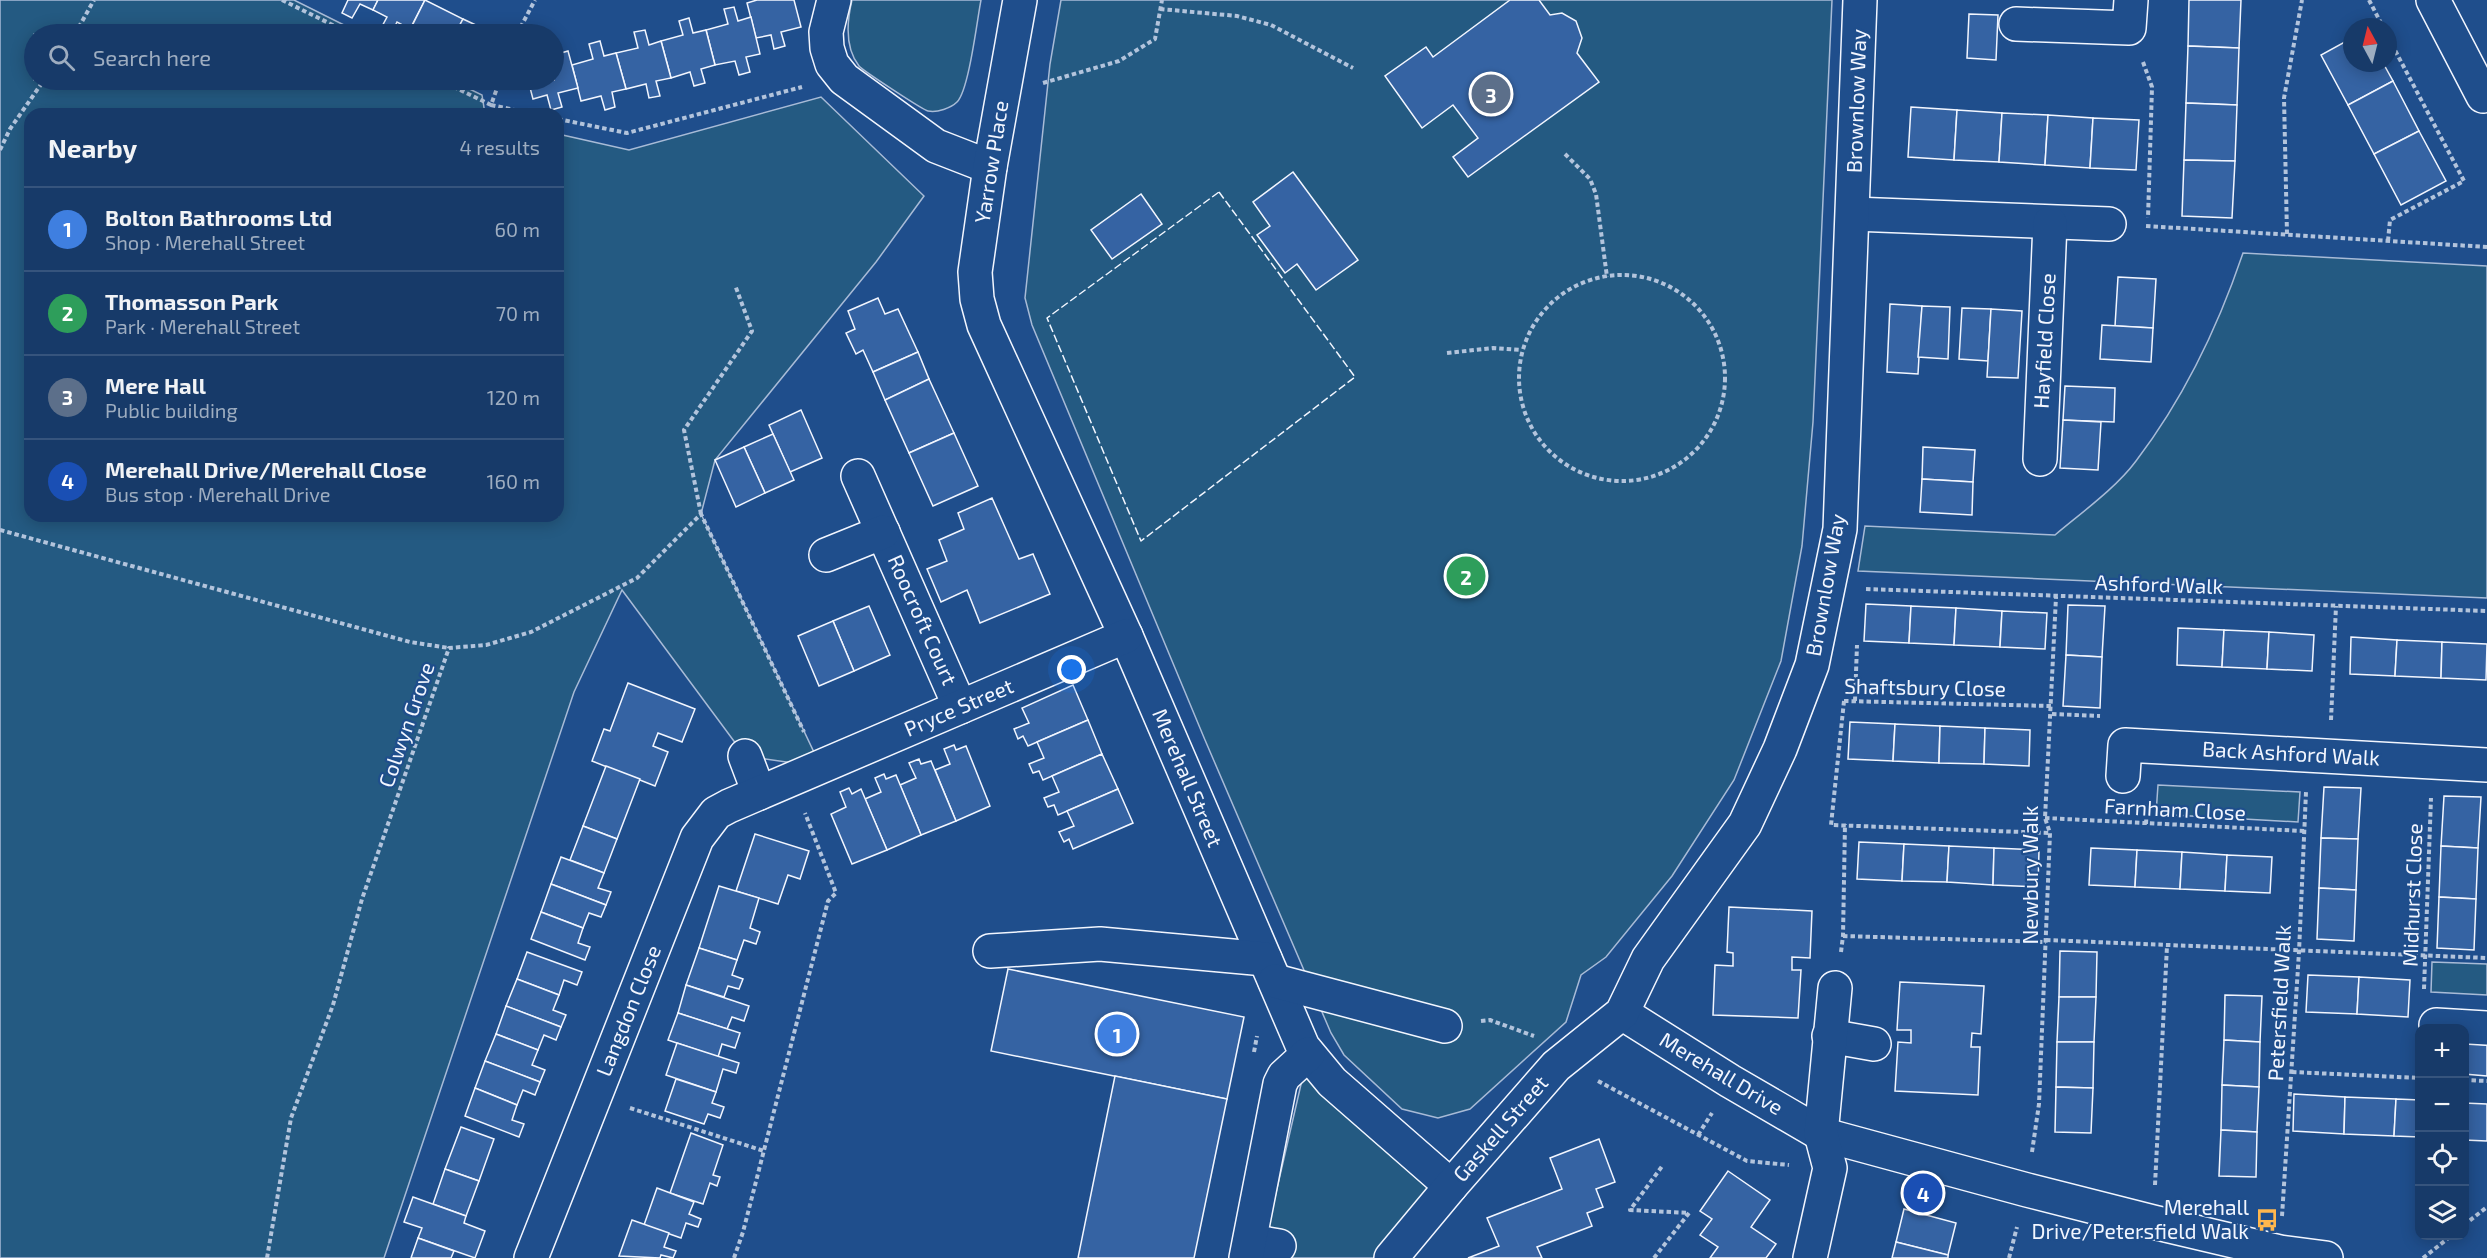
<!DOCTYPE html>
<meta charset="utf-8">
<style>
body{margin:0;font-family:"Exo 2",sans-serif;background:#244571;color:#f1f3f6}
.controls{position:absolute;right:18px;bottom:18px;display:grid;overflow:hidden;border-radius:12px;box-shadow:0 3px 15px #0003}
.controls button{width:54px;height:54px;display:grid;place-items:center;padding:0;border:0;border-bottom:2px solid #36547d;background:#173a69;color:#f1f3f6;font:30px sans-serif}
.compass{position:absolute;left:2343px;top:18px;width:54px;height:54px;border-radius:50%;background:#173a69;box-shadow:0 3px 15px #0003;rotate:353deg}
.you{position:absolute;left:1072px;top:670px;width:21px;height:21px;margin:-15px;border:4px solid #fff;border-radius:50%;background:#1a73e8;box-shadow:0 0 0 9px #1a73e833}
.badge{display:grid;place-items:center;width:39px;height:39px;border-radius:50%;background:#e797bd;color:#fff;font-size:20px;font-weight:700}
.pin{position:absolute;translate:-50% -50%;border:3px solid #fff;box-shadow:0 2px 6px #0006}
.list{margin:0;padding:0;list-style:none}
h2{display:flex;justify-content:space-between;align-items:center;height:78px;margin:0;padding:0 24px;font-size:26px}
h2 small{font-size:20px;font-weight:400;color:#9eadc0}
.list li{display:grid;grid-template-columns:39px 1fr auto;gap:18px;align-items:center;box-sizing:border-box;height:84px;padding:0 24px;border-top:2px solid #36547d}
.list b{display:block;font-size:22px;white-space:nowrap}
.list p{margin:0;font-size:20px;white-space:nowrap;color:#9eadc0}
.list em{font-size:20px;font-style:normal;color:#9eadc0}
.icon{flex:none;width:33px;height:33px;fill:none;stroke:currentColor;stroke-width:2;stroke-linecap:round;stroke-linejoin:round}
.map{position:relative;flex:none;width:2487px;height:1258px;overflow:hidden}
.search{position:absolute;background:#173a69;box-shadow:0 3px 15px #0003;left:24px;top:24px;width:540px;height:66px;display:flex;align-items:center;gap:15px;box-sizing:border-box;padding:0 21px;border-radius:33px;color:#9eadc0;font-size:22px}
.panel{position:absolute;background:#173a69;box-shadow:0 3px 15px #0003;left:24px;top:108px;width:540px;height:414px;border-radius:18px}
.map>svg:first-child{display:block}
.green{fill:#245a82;stroke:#a8bbd7;stroke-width:1.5}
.building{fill:#3563a3;stroke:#f2f6ff;stroke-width:1.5}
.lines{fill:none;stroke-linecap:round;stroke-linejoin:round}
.minor-casing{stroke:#f2f6ff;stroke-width:36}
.path{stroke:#b3c4dc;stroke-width:4;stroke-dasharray:4.5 3;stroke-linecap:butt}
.minor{stroke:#1f4e8c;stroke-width:33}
.fence{stroke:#f2f6ff;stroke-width:1.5;stroke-dasharray:8 3;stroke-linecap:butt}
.labels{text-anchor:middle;stroke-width:4.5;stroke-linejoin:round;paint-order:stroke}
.street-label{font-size:21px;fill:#f2f6ff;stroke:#1f4e8c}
.poi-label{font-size:21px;fill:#f2f6ff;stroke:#1f4e8c;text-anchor:end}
</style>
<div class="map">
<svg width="2487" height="1258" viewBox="0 0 2487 1258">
<rect width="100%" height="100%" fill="#1f4e8c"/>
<g class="green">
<path d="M0 0H294L362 34H34V80H451L482 95 485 114H30V516H558V134L629 150 821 97 924 196 876 262 715 460 701 514 821 767 745 756 622 590 574 692 384 1258H0Z"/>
<path d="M852 0H981C977 20 969 90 957 102 951 108 937 113 928 111 923 110 862 70 859 66 844 47 847 21 852 0Z"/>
<path d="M1061 0H1832L1813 422 1802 546 1781 661 1734 780 1672 876 1606 957 1581 975 1566 1022 1470 1109 1438 1118 1402 1109 1344 1055 1331 1033 1205 740 1032 325 1025 298 1050 64Z"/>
<path d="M2243 253 2487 266V598L1858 571 1865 526 2055 535C2081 513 2116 488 2136 461 2184 398 2218 327 2243 253Z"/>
<path d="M2158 785 2300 792 2298 822 2156 814Z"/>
<path d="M2432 962 2487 964V995L2431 992Z"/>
<path d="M1308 1054 1451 1186 1393 1258H1261Z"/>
</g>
<g class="building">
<path d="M348 0H378L373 10 360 4 352 18 342 13Z"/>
<path d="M378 0H425L410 29 397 22 391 34 379 32 387 17 373 10Z"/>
<path d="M425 0 463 19 455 34H408Z"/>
<path d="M757 0H794L801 27 781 32 785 46 774 49 771 35 756 38 747 3Z"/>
<path d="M1510 0H1539L1550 15 1562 13 1576 21 1582 38 1577 53 1599 82 1468 177 1453 157 1478 138 1453 105 1422 128 1385 76 1426 47 1433 57Z"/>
<path d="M2189 0H2241L2239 48 2188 46Z"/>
<path d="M734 7 738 21 751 17 760 54 746 57 750 72 739 75 735 61 715 65 706 30 728 24 724 9Z"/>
<path d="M1969 14 1998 15 1996 60 1967 58Z"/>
<path d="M689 18 693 33 706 30 715 65 701 69 705 83 694 86 690 72 671 78 661 41 683 35 679 21Z"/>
<path d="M463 19 495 34H455Z"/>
<path d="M645 30 649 45 661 41 671 78 656 81 660 96 649 98 646 84 626 89 616 53 638 48 634 32Z"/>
<path d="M2352 38V63H2383L2393 81 2348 105 2321 55Z"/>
<path d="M600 41 604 56 616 53 626 89 612 92 615 107 605 110 601 96 581 101 572 65 593 59 589 44Z"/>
<path d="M2188 46 2239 48 2237 105 2186 103Z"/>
<path d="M568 51 578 88 558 93 562 107 551 110 547 95 533 99 528 80H554V55Z"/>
<path d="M2393 81 2419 131 2374 154 2348 105Z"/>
<path d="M2186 103 2237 105 2235 161 2184 160Z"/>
<path d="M1911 107 1957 110 1954 160 1908 157Z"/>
<path d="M1957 110 2002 113 1999 162 1954 160Z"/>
<path d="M2002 113 2048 115 2045 165 1999 162Z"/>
<path d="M2048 115 2093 118 2090 168 2045 165Z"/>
<path d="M2093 118 2139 120 2136 170 2090 168Z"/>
<path d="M2419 131 2446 181 2401 205 2374 154Z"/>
<path d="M2184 160 2235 161 2232 218 2182 216Z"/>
<path d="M1293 172 1358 260 1316 290 1297 264 1285 273 1257 235 1270 226 1253 202Z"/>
<path d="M1141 194 1162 224 1112 259 1091 230Z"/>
<path d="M2118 277 2156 279 2153 328 2115 326Z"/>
<path d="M878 298 885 314 898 309 918 352 873 372 863 350 856 354 846 333 855 329 848 311Z"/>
<path d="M1890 304 1922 306 1918 374 1887 372Z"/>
<path d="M1922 306 1950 307 1948 359 1918 357Z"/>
<path d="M1962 308 1991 309 1988 361 1959 359Z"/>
<path d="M1991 309 2022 311 2018 378 1987 377Z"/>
<path d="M2102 325 2153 328 2151 362 2100 359Z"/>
<path d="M918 352 929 379 885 400 873 372Z"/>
<path d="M929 379 954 433 909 453 885 400Z"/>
<path d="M2065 386 2115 388 2114 422 2063 420Z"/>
<path d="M801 410 822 458 790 472 769 425Z"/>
<path d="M2063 420 2101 422 2098 470 2060 468Z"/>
<path d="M954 433 978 486 933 506 909 453Z"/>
<path d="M773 434 794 480 765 493 744 447Z"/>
<path d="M744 447 765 493 736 507 715 460Z"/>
<path d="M1923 447 1975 450 1973 482 1922 479Z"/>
<path d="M1922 479 1973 482 1972 515 1920 512Z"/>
<path d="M992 498 1019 559 1033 554 1050 594 980 623 967 590 941 602 927 569 947 561 939 540 964 529 958 513Z"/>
<path d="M1866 604 1911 606 1909 643 1864 641Z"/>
<path d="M2068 605 2105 606 2102 657 2066 655Z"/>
<path d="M869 606 890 655 854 671 833 621Z"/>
<path d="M1911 606 1956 608 1954 645 1909 643Z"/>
<path d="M1956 608 2002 611 2000 647 1954 645Z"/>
<path d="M2002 611 2047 613 2045 649 2000 647Z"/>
<path d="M833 621 854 671 819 686 798 636Z"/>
<path d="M2178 628 2224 630 2222 667 2177 665Z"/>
<path d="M2224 630 2269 632 2267 669 2222 667Z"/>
<path d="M2269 632 2314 635 2312 671 2267 669Z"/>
<path d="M2351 637 2397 640 2395 676 2350 674Z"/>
<path d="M2397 640 2442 642 2441 678 2395 676Z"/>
<path d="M2442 642 2487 644 2486 680 2441 678Z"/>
<path d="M2066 655 2102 657 2100 708 2063 706Z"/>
<path d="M628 683 695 709 682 742 658 733 653 746 668 752 655 786 592 761 604 729 610 731Z"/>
<path d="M1073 685 1088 720 1028 746 1023 736 1018 739 1014 729 1029 723 1022 708Z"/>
<path d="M1088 720 1102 754 1043 780 1039 771 1033 773 1029 764 1044 758 1037 742Z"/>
<path d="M1850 722 1895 724 1893 761 1848 759Z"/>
<path d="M1895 724 1940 726 1939 763 1893 761Z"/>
<path d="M1940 726 1985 728 1984 764 1939 763Z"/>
<path d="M1985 728 2030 730 2029 766 1984 764Z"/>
<path d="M954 745 956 750 966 746 990 806 956 821 935 770 950 764 944 749Z"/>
<path d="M1102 754 1118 789 1058 815 1054 805 1048 807 1044 798 1059 792 1052 776Z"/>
<path d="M919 759 921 764 931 761 956 821 921 835 900 785 916 778 909 763Z"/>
<path d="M606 766 640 779 617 839 583 826Z"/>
<path d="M884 774 886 779 896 775 921 835 887 850 865 799 881 792 875 778Z"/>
<path d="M2324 787 2361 788 2358 839 2321 838Z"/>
<path d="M849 788 852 794 861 789 887 850 852 864 831 814 846 807 840 792Z"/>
<path d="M1118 789 1133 823 1073 849 1069 839 1064 842 1059 832 1074 826 1067 811Z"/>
<path d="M2444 796 2481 797 2478 848 2441 846Z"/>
<path d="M583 826 617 839 604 873 570 860Z"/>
<path d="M755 834 809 851 800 879 788 875 778 904 736 891Z"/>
<path d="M2321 838 2358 839 2356 890 2319 888Z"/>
<path d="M1859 842 1904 844 1902 881 1857 879Z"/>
<path d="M1904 844 1949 846 1947 882 1902 881Z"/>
<path d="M1949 846 1994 848 1993 885 1947 882Z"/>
<path d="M2441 846 2478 848 2476 899 2439 897Z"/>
<path d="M1994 848 2039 850 2038 887 1993 885Z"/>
<path d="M2091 848 2137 850 2135 887 2089 885Z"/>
<path d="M2137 850 2182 852 2180 889 2135 887Z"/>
<path d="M2182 852 2227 855 2225 891 2180 889Z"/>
<path d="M2227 855 2272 857 2270 893 2225 891Z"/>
<path d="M561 857 604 873 598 888 611 892 606 905 551 884Z"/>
<path d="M551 884 606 905 601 917 589 913 583 928 541 912Z"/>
<path d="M719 886 759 898 750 928 760 932 756 944 744 940 737 960 699 948Z"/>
<path d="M2319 888 2356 890 2354 941 2317 939Z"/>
<path d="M2439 897 2476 899 2474 950 2437 948Z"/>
<path d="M1729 907 1812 911 1810 958 1792 957V970H1801L1798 1018 1713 1015 1715 965 1733 966V953L1727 952Z"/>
<path d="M541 912 583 928 578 943 590 947 585 960 531 939Z"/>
<path d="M699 948 737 960 732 975 743 979 739 989 728 986 724 997 686 985Z"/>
<path d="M2060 951 2097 952 2096 997H2059Z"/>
<path d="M527 952 582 972 577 985 564 980 559 995 517 979Z"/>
<path d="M1008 969 1244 1017 1227 1099 991 1051Z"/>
<path d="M2308 975 2359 977 2357 1014 2306 1012Z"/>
<path d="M2359 977 2410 980 2408 1017 2357 1014Z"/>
<path d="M517 979 559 995 553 1010 566 1015 561 1027 506 1006Z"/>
<path d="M1900 982 1984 986 1981 1034 1972 1033 1971 1047H1980L1978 1095 1895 1091 1898 1042 1911 1043V1030H1897Z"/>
<path d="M686 985 749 1006 744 1021 732 1017 727 1029 678 1013Z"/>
<path d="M2225 995 2262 996 2260 1042 2224 1040Z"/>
<path d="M2059 997H2096L2094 1042H2057Z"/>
<path d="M506 1006 561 1027 556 1040 544 1035 538 1050 496 1034Z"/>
<path d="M678 1013 740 1033 735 1048 722 1044 718 1057 668 1040Z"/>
<path d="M496 1034 538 1050 532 1065 545 1070 540 1082 485 1061Z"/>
<path d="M2224 1040 2260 1042 2259 1087 2222 1085Z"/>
<path d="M2057 1042H2094L2093 1088 2056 1087Z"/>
<path d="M677 1043 739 1063 736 1073 723 1069 716 1092 666 1075Z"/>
<path d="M2464 1043 2487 1045V1076L2464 1074Z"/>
<path d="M485 1061 540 1082 535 1095 523 1090 517 1105 475 1088Z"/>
<path d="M1115 1076 1227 1099 1194 1258H1078Z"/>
<path d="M676 1079 716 1092 712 1103 724 1107 720 1118 708 1114 704 1124 665 1111Z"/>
<path d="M2222 1085 2259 1087 2257 1132 2221 1130Z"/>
<path d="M2056 1087 2093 1088 2091 1133 2055 1132Z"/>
<path d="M475 1088 517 1105 512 1120 524 1124 519 1137 465 1116Z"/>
<path d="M2294 1094 2345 1097 2344 1134 2293 1131Z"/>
<path d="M2345 1097 2396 1099 2394 1136 2344 1134Z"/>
<path d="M2396 1099 2420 1100V1137L2394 1136Z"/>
<path d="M2464 1103 2487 1104V1141L2464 1140Z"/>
<path d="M461 1127 494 1139 479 1181 445 1169Z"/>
<path d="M2221 1130 2257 1132 2256 1177 2219 1176Z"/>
<path d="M691 1133 723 1145 713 1175 720 1177 717 1186 710 1183 703 1204 670 1193Z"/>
<path d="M1599 1139 1615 1182 1596 1189 1603 1207 1587 1213 1592 1226 1537 1247 1542 1258H1468L1499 1246 1487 1218 1562 1189 1550 1158Z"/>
<path d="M445 1169 479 1181 466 1216 433 1204Z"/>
<path d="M1728 1171 1770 1200 1751 1227 1776 1244 1766 1258H1710L1718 1247 1700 1235 1712 1219 1700 1211Z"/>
<path d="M657 1188 694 1202 689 1214 701 1219 698 1227 686 1223 681 1238 644 1225Z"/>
<path d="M413 1197 466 1216 464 1223 485 1231 475 1258 418 1238 422 1228 404 1222Z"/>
<path d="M1904 1209 1956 1223 1948 1255 1896 1242Z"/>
<path d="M632 1220 669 1233 664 1247 676 1251 673 1258 661 1255 660 1258 619 1256Z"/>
<path d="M418 1238 454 1251 451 1258H411Z"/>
<path d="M1896 1242 1948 1255V1258H1892Z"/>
</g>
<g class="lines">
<g class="minor-casing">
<g id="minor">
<path d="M834 0 826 32 827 48 832 64 844 79 936 146 990 167"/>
<path d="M1020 0 990 167 975 272 977 299 984 325 1126 636 1303 1047 1332 1082 1451 1186"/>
<path d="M2433 0 2483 96 2487 94"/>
<path d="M2016 24 2129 28 2131 0"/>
<path d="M1853 214 2109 224"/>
<path d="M2040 459 2050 223"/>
<path d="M858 476 960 707"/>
<path d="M826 555 883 532"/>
<path d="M745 756 759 793"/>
<path d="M2123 776 2125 745 2487 765"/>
<path d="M990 951 1100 944 1265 959"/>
<path d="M1275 981 1445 1026"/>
<path d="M1622 1013 1730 1081 1821 1134 2027 1190 2153 1222 2280 1252 2326 1258"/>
<path d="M2436 1025 2487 1028"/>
<path d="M1829 1036 1874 1044"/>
<path d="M1250 1241 1279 1246"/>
<path d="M531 1258 697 838 716 813 729 806 1126 636"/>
<path d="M1246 1258 1280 1084 1284 1076 1308 1054"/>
<path d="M1391 1258 1451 1186 1556 1066 1622 1013 1648 959 1745 824 1780 749 1812 665 1840 529 1860 0"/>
<path d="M1810 1258 1830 1168 1821 1134 1835 988"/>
</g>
</g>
<g class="path">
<path d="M282 0 351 34"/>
<path d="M2369 0 2383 27"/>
<path d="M1160 9 1237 16 1271 25 1353 68"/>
<path d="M75 34 94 0"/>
<path d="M517 34 535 0"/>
<path d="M2143 62 2152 87 2148 218"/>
<path d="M440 80 491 105 500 80"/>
<path d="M1043 83 1119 61 1155 39 1162 0"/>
<path d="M491 105 534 114"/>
<path d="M558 119 627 133 802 87"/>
<path d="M0 150 10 129 44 80"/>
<path d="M1565 154 1590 179 1596 194 1607 277"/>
<path d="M2146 226 2487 247"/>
<path d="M2287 234 2284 98 2302 0"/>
<path d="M2388 241 2390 220 2464 181 2388 37"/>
<circle cx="1622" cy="378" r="103"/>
<path d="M1447 353 1493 348 1521 350"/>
<path d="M701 514 684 430 752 331 735 285"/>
<path d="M0 530 410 642 449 648"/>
<path d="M1866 589 2487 611"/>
<path d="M1844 701 1831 825 2050 833"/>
<path d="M1844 701 2051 706"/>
<path d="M1855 701 1857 645"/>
<path d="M2052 714 2100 716"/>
<path d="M2331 720 2336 606"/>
<path d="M2045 818 2304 831"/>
<path d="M2146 824 2147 804"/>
<path d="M1843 936 2046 942"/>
<path d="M2046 940 2487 958"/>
<path d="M1841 952 1843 936 1845 824"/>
<path d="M2424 989 2431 798"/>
<path d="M1481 1021 1490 1020 1534 1036"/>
<path d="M1254 1052 1257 1036"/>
<path d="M2292 1072 2420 1078"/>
<path d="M2417 1078 2419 1057"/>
<path d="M2464 1080 2487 1081"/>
<path d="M1598 1081 1747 1161 1789 1165"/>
<path d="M630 1108 764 1151"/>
<path d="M1698 1135 1712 1113"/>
<path d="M2032 1152 2039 1104 2050 833 2045 818 2056 597"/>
<path d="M2155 1185 2167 946"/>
<path d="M2282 1216 2299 952 2306 792"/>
<path d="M2464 1225 2487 1207"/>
<path d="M267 1258 291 1118 333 1005 362 899 449 648 486 645 531 632 637 578 701 514 804 732"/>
<path d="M734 1258 743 1232 828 901 836 893 805 813"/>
<path d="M1654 1258 1689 1213 1630 1210 1663 1165"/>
<path d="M2009 1258 2017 1227"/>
<path d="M2423 1258 2451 1236"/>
</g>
<use href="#minor" class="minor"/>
<path class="fence" d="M1219 192 1355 377 1141 541 1047 318Z"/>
</g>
<defs>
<g id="bus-bare" transform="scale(1.8)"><path d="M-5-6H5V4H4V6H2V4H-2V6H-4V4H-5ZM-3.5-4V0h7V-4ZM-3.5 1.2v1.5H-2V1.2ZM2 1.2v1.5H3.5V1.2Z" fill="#ffb74d" stroke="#1f4e8c" stroke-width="2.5" paint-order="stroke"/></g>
</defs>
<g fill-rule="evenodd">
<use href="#bus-bare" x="2267" y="1220"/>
</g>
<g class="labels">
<g class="street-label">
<text transform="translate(1857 101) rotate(-88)" y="7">Brownlow Way</text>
<text transform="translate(992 162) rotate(-81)" y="7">Yarrow Place</text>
<text transform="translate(2045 341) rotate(-87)" y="7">Hayfield Close</text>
<text transform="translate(1826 585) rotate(-80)" y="7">Brownlow Way</text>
<text transform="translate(2159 585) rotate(2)" y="7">Ashford Walk</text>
<text transform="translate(922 620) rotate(66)" y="7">Roocroft Court</text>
<text transform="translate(1925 688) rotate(1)" y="7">Shaftsbury Close</text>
<text transform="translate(959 708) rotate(-23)" y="7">Pryce Street</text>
<text transform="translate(407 725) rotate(-71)" y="7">Colwyn Grove</text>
<text transform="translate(2291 754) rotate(3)" y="7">Back Ashford Walk</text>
<text transform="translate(1187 778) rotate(67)" y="7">Merehall Street</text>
<text transform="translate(2175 810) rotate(3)" y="7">Farnham Close</text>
<text transform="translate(2031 875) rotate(-90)" y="7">Newbury Walk</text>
<text transform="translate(2413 895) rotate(-88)" y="7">Midhurst Close</text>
<text transform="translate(2280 1003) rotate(-87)" y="7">Petersfield Walk</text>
<text transform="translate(629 1011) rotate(-68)" y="7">Langdon Close</text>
<text transform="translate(1721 1074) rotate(31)" y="7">Merehall Drive</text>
<text transform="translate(1501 1129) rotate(-49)" y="7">Gaskell Street</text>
</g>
<g class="poi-label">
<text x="2249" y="1215">Merehall<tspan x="2249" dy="24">Drive/Petersfield Walk</tspan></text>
</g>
</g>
</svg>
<div class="controls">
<button>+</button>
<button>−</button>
<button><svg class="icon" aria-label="locate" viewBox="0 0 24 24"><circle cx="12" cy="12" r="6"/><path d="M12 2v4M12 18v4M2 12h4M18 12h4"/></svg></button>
<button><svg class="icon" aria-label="layers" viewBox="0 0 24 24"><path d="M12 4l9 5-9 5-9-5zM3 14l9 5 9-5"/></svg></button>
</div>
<svg class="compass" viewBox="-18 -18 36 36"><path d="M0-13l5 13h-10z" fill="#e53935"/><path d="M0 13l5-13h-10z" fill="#9eadc0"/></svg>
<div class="you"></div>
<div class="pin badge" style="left:1117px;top:1034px;background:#3f7fe0">1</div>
<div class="pin badge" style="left:1466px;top:576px;background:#2e9e5b">2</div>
<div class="pin badge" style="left:1491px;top:94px;background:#5c6f8a">3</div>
<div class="pin badge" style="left:1923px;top:1193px;background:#1a4fb4">4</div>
<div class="search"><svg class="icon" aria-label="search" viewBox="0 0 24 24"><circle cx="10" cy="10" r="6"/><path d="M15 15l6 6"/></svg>Search here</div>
<section class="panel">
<h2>Nearby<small>4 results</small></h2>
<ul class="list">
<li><span class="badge" style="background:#3f7fe0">1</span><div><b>Bolton Bathrooms Ltd</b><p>Shop · Merehall Street</p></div><em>60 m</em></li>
<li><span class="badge" style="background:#2e9e5b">2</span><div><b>Thomasson Park</b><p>Park · Merehall Street</p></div><em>70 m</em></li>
<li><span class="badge" style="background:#5c6f8a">3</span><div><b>Mere Hall</b><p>Public building</p></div><em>120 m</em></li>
<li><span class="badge" style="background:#1a4fb4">4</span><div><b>Merehall Drive/Merehall Close</b><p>Bus stop · Merehall Drive</p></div><em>160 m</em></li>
</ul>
</section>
</div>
